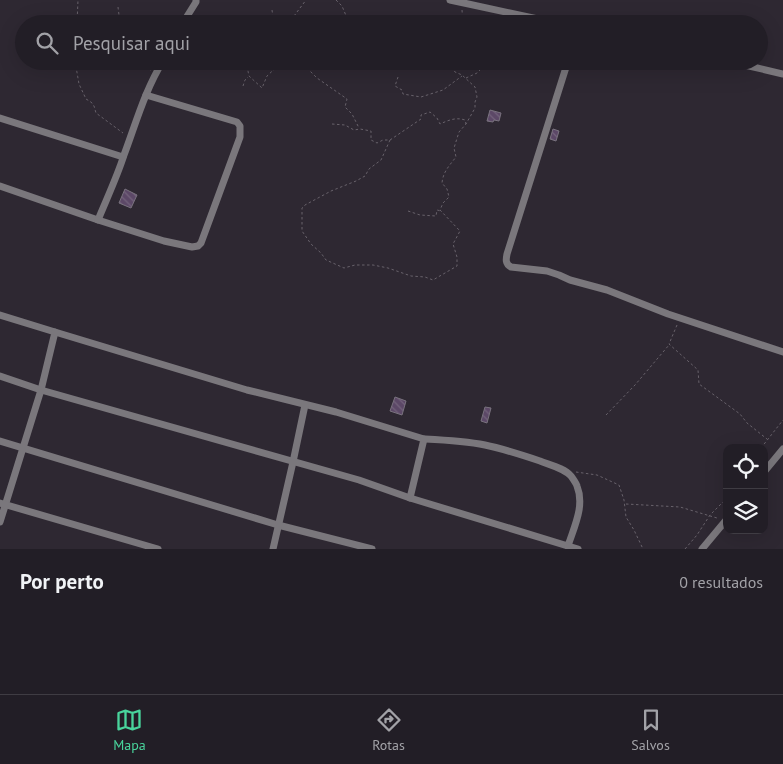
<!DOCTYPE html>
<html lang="pt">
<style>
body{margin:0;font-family:"PT Sans",sans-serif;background:#2a272e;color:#f1f3f6}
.controls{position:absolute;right:15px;bottom:15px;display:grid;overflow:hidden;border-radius:10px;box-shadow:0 5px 20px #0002}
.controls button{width:45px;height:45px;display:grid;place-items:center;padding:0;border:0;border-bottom:1px solid #3f3c43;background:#221e26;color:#f1f3f6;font:25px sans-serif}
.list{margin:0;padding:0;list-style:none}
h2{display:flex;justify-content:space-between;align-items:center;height:65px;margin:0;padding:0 20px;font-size:21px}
h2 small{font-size:16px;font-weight:400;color:#a2a2a7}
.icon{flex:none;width:28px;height:28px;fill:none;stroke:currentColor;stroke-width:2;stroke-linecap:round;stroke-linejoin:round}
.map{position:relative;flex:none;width:783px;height:549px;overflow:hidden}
.search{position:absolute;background:#221e26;box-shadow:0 5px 20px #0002;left:15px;right:15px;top:15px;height:55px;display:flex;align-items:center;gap:12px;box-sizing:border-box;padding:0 18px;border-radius:28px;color:#a2a2a7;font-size:19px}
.sheet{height:145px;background:#221e26}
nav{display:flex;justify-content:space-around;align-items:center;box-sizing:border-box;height:70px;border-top:1px solid #3f3c43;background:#221e26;font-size:14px;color:#a2a2a7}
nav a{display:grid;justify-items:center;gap:2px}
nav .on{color:#49d49c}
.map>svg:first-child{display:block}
.building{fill:url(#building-back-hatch);stroke:#79727e}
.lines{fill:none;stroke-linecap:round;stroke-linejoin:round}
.path{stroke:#68626b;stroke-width:1;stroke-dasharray:2.5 2.5;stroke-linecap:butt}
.street{stroke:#7a777c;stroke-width:7}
</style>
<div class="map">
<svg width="783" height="549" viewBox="0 0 783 549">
<defs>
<pattern id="building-back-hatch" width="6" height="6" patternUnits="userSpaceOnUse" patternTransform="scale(1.25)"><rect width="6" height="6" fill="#5c4867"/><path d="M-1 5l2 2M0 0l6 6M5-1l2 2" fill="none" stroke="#73627c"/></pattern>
</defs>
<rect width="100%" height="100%" fill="#2e2832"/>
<g class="building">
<path d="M490 110 501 113 499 121 494 120 493 122 487 121Z"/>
<path d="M553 129 559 131 556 141 550 139Z"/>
<path d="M125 189 137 195 131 208 119 203Z"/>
<path d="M395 397 406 401 402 415 390 411Z"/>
<path d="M485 407 491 408 487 423 481 421Z"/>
</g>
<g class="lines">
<g class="path">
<path d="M336 0 342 6 347 18H357L372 22V24"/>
<path d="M118 7 119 15 118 18 123 24"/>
<path d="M272 10 274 24"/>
<path d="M462 10 463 24"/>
<path d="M246 19 248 24"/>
<path d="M77 24 78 0"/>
<path d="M288 24 306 0"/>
<path d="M75 61 79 84 86 99 91 102 94 106 96 113 123 133"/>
<path d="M147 61V68L151 70"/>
<path d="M246 61 249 76 262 88 267 76 283 61"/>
<path d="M300 61 317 78 347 99 345 107 352 114 359 128"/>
<path d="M398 77 395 86 402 90 403 94 421 97 443 90 462 76"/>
<path d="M466 78 477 73 483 67 478 61"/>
<path d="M243 86 245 80 248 77"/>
<path d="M332 124 345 125 354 130 360 129 371 131V140L377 143 383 140H390L421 119V115L430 112 437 118 440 124C449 120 456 117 465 120L466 124"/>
<path d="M390 140 381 160 369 169 365 176 356 181 331 191 305 205 302 208V231L311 244 321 253 326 260 344 268 355 265H373L388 268 411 276 425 277 433 280 457 266V257L453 244 460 231 440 210 443 203 449 197 447 189 442 183C443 172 449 166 456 157L454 148 459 132 466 124 475 108V102L477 97 475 87 462 75 455 72 449 64 445 61"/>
<path d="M408 211 420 215 436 216 437 210 441 211"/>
<path d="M677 325 669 344 698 370 699 384 740 414 747 423 767 439"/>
<path d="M606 415 635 385 669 345"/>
<path d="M761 448 783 420"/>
<path d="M576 472 597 475 619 485 624 500 626 517 634 530 643 549"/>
<path d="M626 504 680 507 717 518"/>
<path d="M685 549 697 535 710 515 727 498"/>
</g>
<g class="street">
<path d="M450 0 561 24"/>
<path d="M184 24 186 18 196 2V0"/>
<path d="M568 61 507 254C506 259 505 264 511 267L547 271 559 275 570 280 607 290 668 314 783 352"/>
<path d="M726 61 749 66 783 74"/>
<path d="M0 118 123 157"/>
<path d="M0 186 98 220C107 198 117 177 124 155 136 123 145 90 163 61"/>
<path d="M98 220 164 241 192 247 198 246 201 243 240 137V126L237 122 146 95"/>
<path d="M0 315 55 332 41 390 0 522"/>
<path d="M55 332 247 390 336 412 424 439 410 498"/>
<path d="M0 376 41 390 359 480 410 498 568 546C574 527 585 506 577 486 576 483 573 479 571 476 564 468 550 465 540 461 522 455 504 449 485 445 465 441 444 440 424 439"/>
<path d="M0 441 278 525 372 549"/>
<path d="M764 472 783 449"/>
<path d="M0 503 158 549"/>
<path d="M568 546 578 549"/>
<path d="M273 549 293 462 305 405"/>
<path d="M702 549 727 519"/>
</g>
</g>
</svg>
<div class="controls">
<button><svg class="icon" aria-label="locate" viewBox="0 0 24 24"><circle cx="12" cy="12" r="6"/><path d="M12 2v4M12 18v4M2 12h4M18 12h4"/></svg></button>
<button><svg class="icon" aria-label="layers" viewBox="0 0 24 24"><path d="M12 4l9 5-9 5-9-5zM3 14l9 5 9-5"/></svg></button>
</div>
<div class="search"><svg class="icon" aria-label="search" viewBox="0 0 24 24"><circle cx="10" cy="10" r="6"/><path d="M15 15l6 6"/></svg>Pesquisar aqui</div>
</div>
<section class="sheet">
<h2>Por perto<small>0 resultados</small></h2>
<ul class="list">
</ul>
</section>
<nav>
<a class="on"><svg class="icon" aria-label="map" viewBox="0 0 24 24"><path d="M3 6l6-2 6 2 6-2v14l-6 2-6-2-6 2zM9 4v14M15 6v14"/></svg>Mapa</a>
<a><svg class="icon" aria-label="directions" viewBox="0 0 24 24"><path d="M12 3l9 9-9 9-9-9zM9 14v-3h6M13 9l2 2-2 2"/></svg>Rotas</a>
<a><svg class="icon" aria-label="saved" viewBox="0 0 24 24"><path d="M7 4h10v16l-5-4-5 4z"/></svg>Salvos</a>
</nav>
